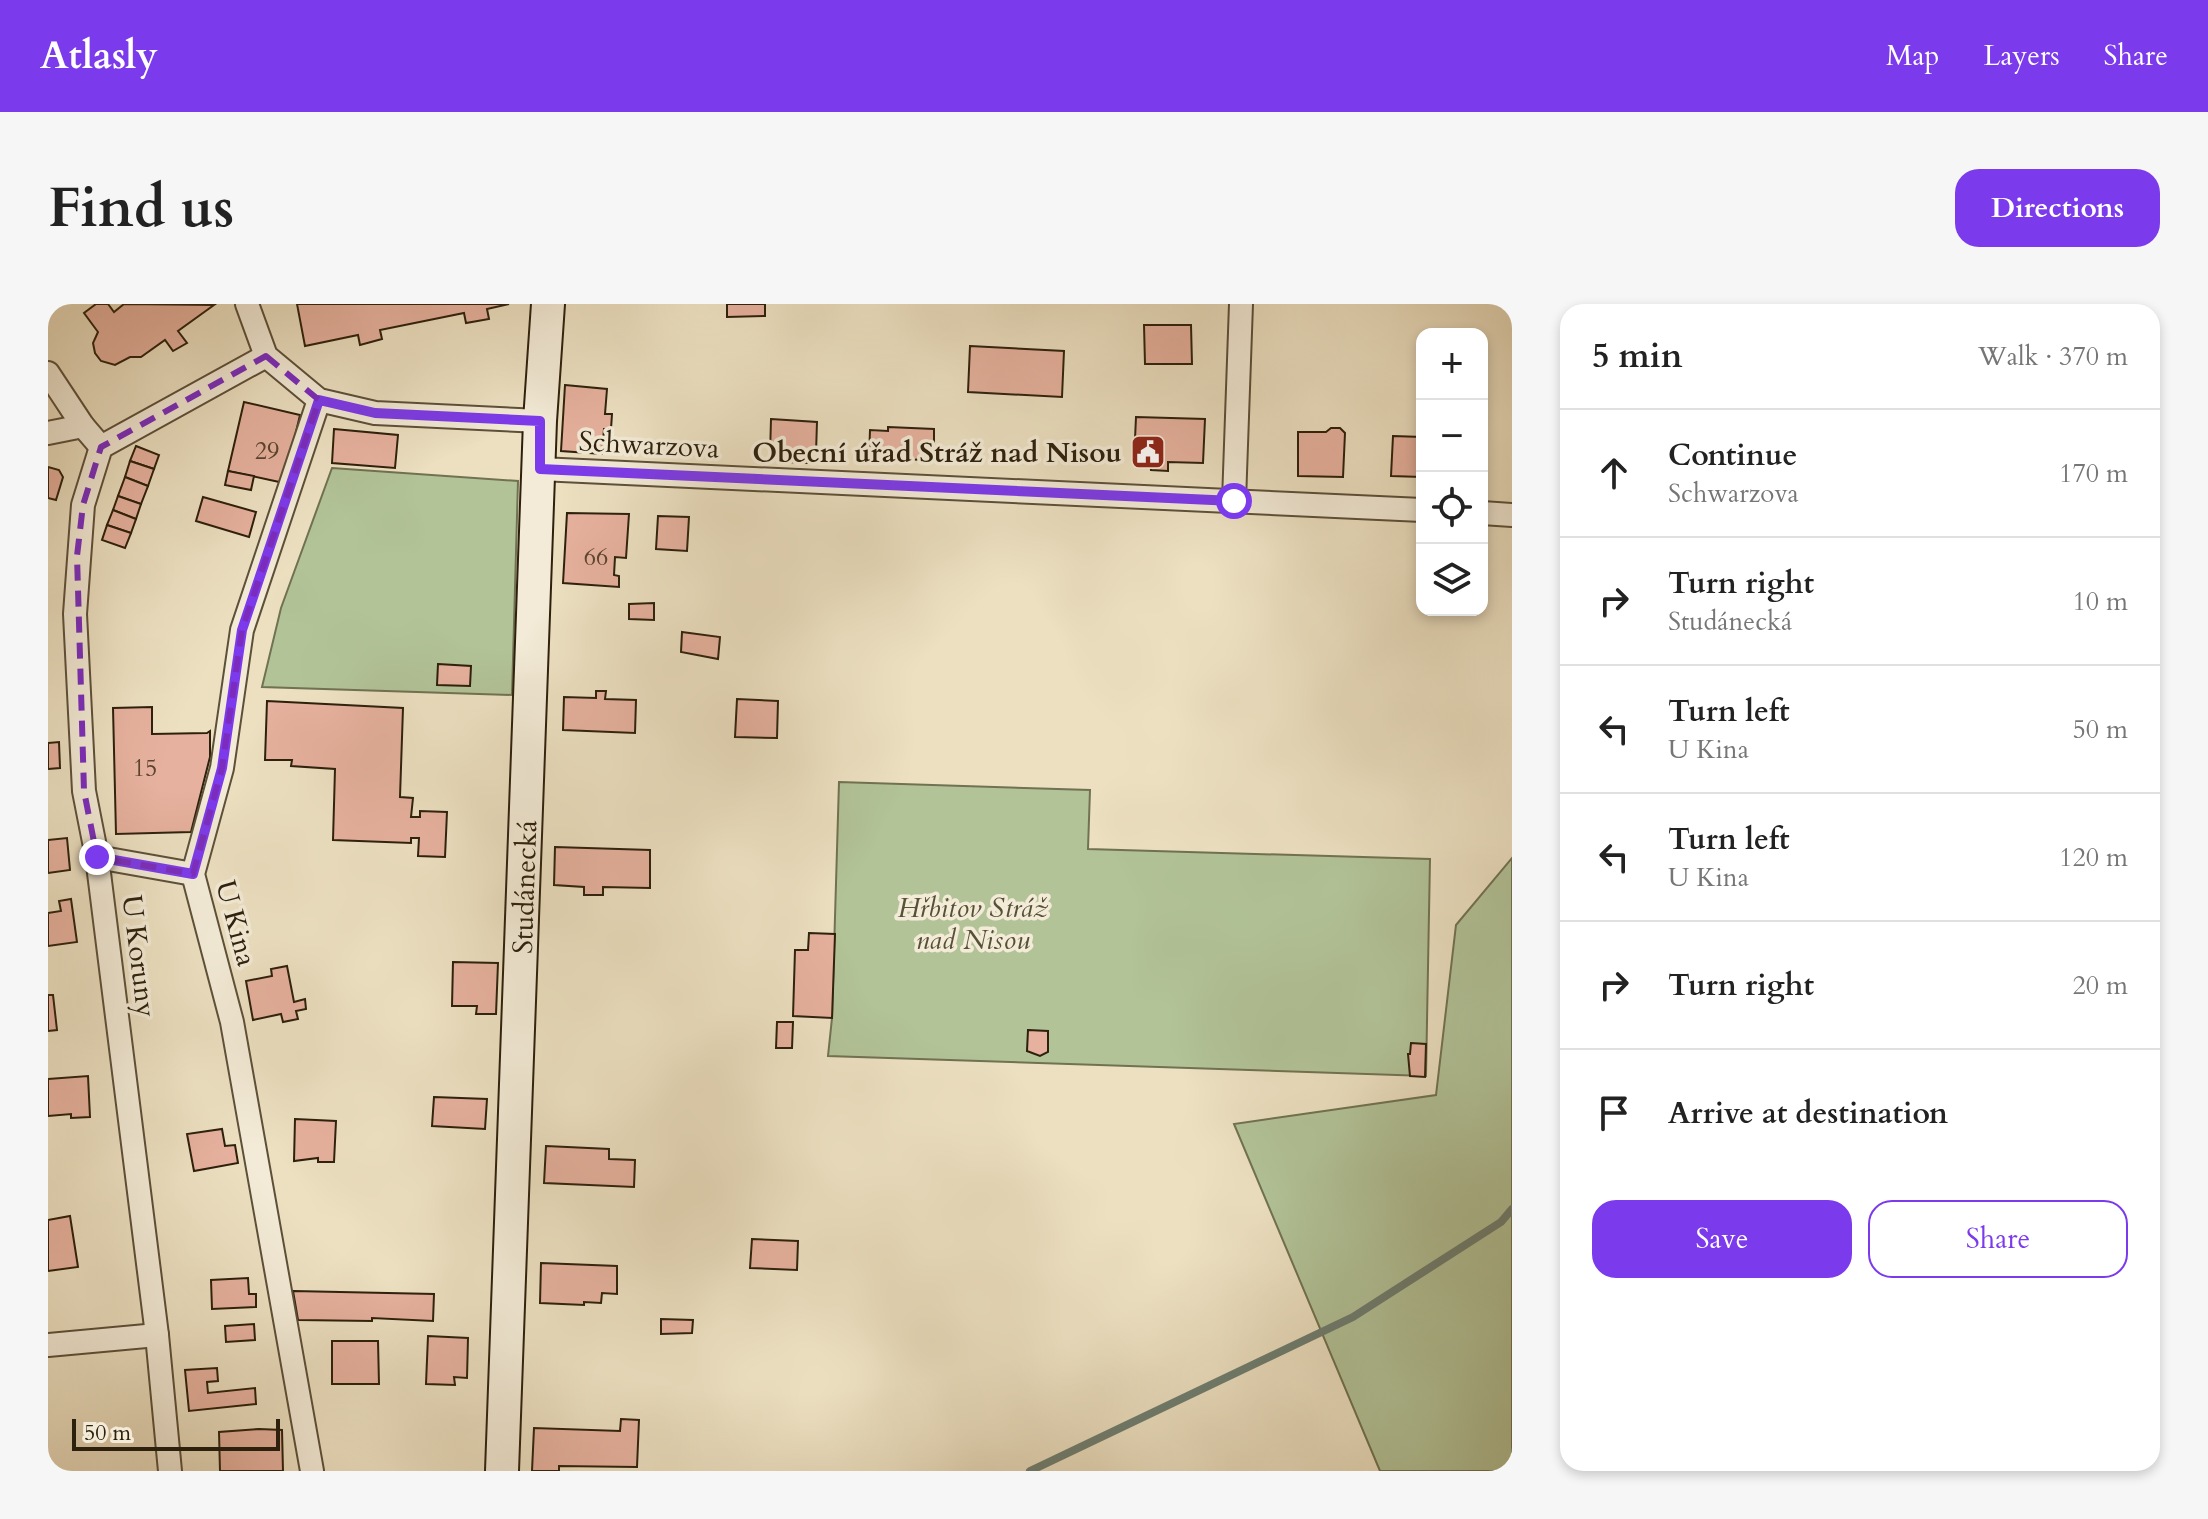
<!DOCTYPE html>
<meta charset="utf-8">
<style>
body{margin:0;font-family:Cardo,serif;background:#f6f6f6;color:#222}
.controls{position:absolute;right:24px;top:24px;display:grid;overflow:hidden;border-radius:16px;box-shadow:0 4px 12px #0003}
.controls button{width:72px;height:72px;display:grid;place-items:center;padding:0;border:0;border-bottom:2px solid #e0e0e0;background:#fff;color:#222;font:40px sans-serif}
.scale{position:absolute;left:24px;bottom:20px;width:208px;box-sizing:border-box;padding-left:8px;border:4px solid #2d200c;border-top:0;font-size:22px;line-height:28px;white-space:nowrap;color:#2d200c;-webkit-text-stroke:6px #f3ebd7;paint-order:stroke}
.stop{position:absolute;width:24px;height:24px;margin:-18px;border:6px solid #7c3aed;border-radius:50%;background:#fff}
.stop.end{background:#7c3aed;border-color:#fff;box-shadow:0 2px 8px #0008}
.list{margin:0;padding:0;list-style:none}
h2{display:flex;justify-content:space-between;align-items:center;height:104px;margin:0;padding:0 32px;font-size:34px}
h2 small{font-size:26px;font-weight:400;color:#767676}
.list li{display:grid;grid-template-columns:52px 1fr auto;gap:24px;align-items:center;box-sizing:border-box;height:128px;padding:0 32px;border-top:2px solid #e0e0e0}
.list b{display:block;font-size:30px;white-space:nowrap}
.list p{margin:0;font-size:26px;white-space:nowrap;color:#767676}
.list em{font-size:26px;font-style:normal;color:#767676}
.actions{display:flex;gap:16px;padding:24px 32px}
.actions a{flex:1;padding:18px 0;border:2px solid #7c3aed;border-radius:24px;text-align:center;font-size:28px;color:#7c3aed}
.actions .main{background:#7c3aed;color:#fff}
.icon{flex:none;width:44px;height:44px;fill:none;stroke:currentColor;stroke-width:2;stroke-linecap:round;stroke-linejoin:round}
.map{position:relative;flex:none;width:1464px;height:1167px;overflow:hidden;border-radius:24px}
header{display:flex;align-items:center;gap:48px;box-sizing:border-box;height:112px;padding:0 40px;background:#7c3aed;color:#fff}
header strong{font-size:38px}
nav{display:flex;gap:44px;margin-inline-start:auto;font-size:28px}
.intro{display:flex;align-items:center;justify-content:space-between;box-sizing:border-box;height:192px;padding:0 48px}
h1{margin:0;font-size:56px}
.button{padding:20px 36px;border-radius:24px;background:#7c3aed;color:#fff;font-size:28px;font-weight:700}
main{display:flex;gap:48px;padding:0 48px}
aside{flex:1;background:#fff;border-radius:24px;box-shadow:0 4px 12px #0003}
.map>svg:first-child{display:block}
.green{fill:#b2c398;stroke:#707252;stroke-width:2}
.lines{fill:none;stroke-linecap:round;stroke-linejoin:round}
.stream{stroke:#6e7e71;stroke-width:8}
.building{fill:#e6b19e;stroke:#2d200c;stroke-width:2}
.street-casing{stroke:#5d5039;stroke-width:26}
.secondary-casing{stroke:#2d200c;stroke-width:36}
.street{stroke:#f3ebd7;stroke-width:22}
.secondary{stroke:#f3ebd7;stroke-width:32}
.route{stroke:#7c3aed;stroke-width:10}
.marked{fill:none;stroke:#7b2cbf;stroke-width:6;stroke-dasharray:16 10;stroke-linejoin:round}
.labels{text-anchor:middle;stroke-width:7;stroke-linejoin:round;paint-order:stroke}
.number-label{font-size:24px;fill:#5b4430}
.street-label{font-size:28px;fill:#2d200c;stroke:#f3ebd7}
.poi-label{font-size:28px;font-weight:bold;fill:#2d200c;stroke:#f3ebd7;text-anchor:end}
.park-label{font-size:28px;font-style:italic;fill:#555136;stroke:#f3ebd7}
</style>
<header>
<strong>Atlasly</strong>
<nav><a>Map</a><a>Layers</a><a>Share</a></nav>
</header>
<div class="intro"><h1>Find us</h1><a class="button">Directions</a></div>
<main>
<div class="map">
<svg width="1464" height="1167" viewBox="0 0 1464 1167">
<rect width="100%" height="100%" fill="#ece0c1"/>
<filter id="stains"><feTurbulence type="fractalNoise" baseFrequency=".0025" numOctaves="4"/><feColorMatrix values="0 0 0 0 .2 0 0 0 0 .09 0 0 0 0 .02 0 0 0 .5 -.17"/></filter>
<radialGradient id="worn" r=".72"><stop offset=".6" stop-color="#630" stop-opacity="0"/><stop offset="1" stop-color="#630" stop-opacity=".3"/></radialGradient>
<g class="green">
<path d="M284 164 470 177 464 391 214 383 233 304Z"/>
<path d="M791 478 1042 486 1040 545 1382 555 1378 772 780 752 784 714Z"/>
<path d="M1464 554V1167H1332L1186 820 1388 791 1408 621Z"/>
</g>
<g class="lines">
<path class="stream" d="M982 1167 1305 1013 1453 918 1464 905"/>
</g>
<g class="building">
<path d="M48 0H60L66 8 76 0 166 1 130 27 139 39 125 47 117 36 93 53H82L67 61 53 57 47 49 45 39 50 28 36 9Z"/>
<path d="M249 0H461L439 5 441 15 418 19 416 9 332 26 334 35 312 41 310 31 257 42Z"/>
<path d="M679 0H717V12L679 13Z"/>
<path d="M1096 21H1143L1144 60H1097Z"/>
<path d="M922 42 1016 47 1014 93 920 88Z"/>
<path d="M517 81 559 85 557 110H564L563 125H556L554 150 513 147Z"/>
<path d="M196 98 252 111 236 179 180 167Z"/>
<path d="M1088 113 1157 115 1155 159 1120 158V167L1103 166 1102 157H1086Z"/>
<path d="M723 115 769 118 768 149H760L759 159 740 158V151H722Z"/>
<path d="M840 123 886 125V144L878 143V156L821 154 822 126 840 127Z"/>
<path d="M1283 124H1292L1297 129 1295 173 1250 172V128H1278Z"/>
<path d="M286 125 350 131 347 164 284 159Z"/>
<path d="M1345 132 1374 133V173L1343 172Z"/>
<path d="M88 142 111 151 106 165 82 157Z"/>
<path d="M82 157 106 165 100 182 77 173Z"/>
<path d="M0 163 11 166 15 173 8 196 0 194Z"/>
<path d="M180 167 206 172 203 186 177 181Z"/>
<path d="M77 173 100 182 93 200 70 192Z"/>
<path d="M70 192 93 200 88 215 65 206Z"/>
<path d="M155 193 208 208 201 233 148 217Z"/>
<path d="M65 206 88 215 83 229 59 221Z"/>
<path d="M519 209 581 210 578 254 567 253 566 271 571 272V283L515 279Z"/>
<path d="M610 212 641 213 639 247 608 245Z"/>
<path d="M59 221 83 229 77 244 54 236Z"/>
<path d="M606 299V316L581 315V300Z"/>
<path d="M634 328 672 333 670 355 633 348Z"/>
<path d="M390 360 423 362 422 382 389 381Z"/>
<path d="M548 387H558L557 395 588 396 587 429 515 426 516 393 548 394Z"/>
<path d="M689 395 730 397 729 434 687 433Z"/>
<path d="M219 397 355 404 352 493 365 494 363 513H372V507L399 508 397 553 370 552 371 534H363V539L285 536 287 465 243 462 244 456H217Z"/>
<path d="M104 403V430L159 429 162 427V453L143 528 68 530 65 404Z"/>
<path d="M11 438 12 464 0 465V439Z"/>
<path d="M19 534 22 566 0 569V536Z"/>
<path d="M507 543 602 546V584L555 583V591H536V583L506 581Z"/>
<path d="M23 595 29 638 0 642V609L13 607 11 597Z"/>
<path d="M761 629 787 630 784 714 745 712 747 646H760Z"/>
<path d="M405 658 450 659 448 710H428L429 702H404Z"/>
<path d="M239 662 246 698 257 695 258 705 248 707 250 715 235 718 233 710 205 716 198 677 224 672 223 665Z"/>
<path d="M0 691H5L9 726 0 727Z"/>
<path d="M729 718H745L744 744H728Z"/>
<path d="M980 726 1000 727V748L992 752 979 747Z"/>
<path d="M1363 739 1378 740 1377 773 1362 772 1360 750H1362Z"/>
<path d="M40 772 42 813 23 814V810L0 812V775Z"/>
<path d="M386 793 439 795 437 825 384 822Z"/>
<path d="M247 815 288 817 286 858H270V854L246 857Z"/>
<path d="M174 825 177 842 187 841 190 859 146 867 139 830Z"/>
<path d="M498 842 561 845V855L587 856 586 883 496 879Z"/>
<path d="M22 912 30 963 0 967V916Z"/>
<path d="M704 935 750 937 749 966 702 964Z"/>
<path d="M493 959 569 962V990L554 989 553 999 536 998V1001L492 999Z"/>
<path d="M200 974 201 990H208V1003L164 1005 163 976Z"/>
<path d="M245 987 386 990 385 1017 324 1014V1017L250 1016Z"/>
<path d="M613 1015 645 1016 644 1029 613 1030Z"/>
<path d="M206 1020 207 1036 178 1038 177 1022Z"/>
<path d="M380 1032 420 1034 419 1074 406 1073 407 1081 378 1080Z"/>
<path d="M284 1037H330L331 1080H284Z"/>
<path d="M169 1064 170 1077 159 1078 160 1089 207 1084 208 1100 141 1107 137 1066Z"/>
<path d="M573 1115 591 1116 589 1163 511 1162V1167H484L486 1124 572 1127Z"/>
<path d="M211 1125 234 1126 235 1167H172L171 1128Z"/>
</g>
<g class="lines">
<g class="street-casing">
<g id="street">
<path d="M199 0 218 52 271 96 327 109 492 117"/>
<path d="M0 69 35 122 53 143"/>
<path d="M0 129 35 122"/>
<path d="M492 165 1374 206"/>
<path d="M1186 197 1193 0"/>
<path d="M1434 209 1464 211"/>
<path d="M49 553 145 570"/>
<path d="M0 1041 109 1031"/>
<path d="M122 1167 109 1031 49 553 36 487 27 310 35 201 53 143 218 52"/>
<path d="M264 1167 184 718 145 570 174 464 194 326 271 96"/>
</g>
</g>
<g class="secondary-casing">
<path id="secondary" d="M454 1167 492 117 500 0"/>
</g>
<use href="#street" class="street"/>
<use href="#secondary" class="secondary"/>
</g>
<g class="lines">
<path class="route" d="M49 553 145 570 174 464 194 326 271 96 327 109 492 117V165L1186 197"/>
</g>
<path class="marked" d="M218 52 271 96 194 326 174 464 145 570 49 553 36 487 29 252 35 201 53 143Z"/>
<defs>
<g id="civic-square" transform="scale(1.8)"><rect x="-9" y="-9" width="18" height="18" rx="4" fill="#8f2418" stroke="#f3ebd7"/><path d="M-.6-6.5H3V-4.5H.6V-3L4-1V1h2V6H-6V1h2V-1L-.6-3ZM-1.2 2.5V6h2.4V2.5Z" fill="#fff"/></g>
</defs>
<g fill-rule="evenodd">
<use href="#civic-square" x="1100" y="148"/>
</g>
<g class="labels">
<g class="number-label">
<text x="219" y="155">29</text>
<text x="548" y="261">66</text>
<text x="97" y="472">15</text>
</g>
<g class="street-label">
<text transform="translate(601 140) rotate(3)" y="10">Schwarzova</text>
<text transform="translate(476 583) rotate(-88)" y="10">Studánecká</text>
<text transform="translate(189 619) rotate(75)" y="10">U Kina</text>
<text transform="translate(92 652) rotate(83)" y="10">U Koruny</text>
</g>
<g class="poi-label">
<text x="1074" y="158">Obecní úřad Stráž nad Nisou</text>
</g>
<g class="park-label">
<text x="925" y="613">Hřbitov Stráž<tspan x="925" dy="32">nad Nisou</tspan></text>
</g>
</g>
<rect width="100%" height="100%" filter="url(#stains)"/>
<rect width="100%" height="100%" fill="url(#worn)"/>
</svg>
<div class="controls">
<button>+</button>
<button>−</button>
<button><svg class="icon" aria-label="locate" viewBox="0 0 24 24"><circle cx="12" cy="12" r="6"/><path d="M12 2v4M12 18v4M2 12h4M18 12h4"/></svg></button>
<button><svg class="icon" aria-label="layers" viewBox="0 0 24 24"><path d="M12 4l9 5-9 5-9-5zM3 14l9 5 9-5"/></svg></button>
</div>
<div class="scale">50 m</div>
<div class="stop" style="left:1186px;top:197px"></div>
<div class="stop end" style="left:49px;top:553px"></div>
</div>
<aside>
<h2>5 min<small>Walk · 370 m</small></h2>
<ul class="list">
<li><svg class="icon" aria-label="ahead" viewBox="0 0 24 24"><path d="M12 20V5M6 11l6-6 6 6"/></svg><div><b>Continue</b><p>Schwarzova</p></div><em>170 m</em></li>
<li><svg class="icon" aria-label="right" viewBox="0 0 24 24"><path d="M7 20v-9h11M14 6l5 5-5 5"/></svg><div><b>Turn right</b><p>Studánecká</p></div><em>10 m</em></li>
<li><svg class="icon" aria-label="left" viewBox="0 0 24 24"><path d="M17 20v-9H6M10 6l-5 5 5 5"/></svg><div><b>Turn left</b><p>U Kina</p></div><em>50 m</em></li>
<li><svg class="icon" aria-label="left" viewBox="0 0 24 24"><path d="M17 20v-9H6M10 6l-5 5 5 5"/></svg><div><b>Turn left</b><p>U Kina</p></div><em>120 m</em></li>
<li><svg class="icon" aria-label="right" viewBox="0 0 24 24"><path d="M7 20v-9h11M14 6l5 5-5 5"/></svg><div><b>Turn right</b></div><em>20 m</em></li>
<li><svg class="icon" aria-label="arrive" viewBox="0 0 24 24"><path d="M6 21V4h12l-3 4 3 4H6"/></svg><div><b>Arrive at destination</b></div></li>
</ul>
<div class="actions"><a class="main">Save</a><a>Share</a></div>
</aside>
</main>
